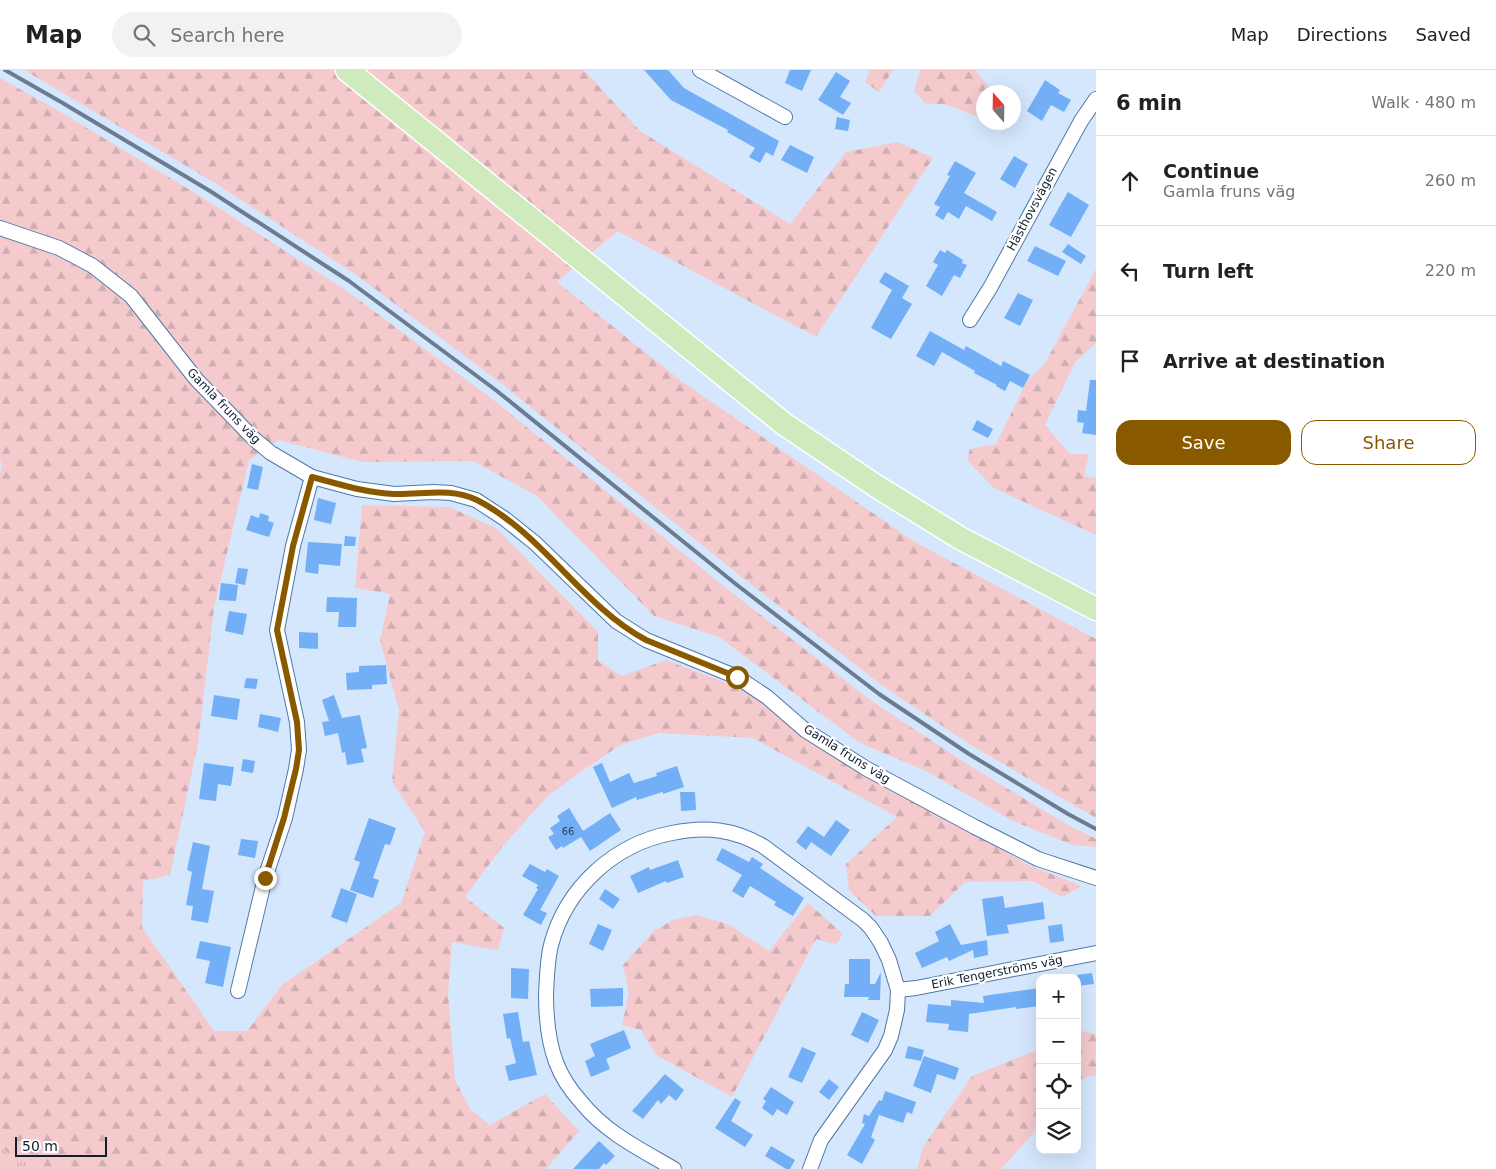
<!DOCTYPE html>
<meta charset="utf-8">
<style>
body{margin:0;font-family:"DejaVu Sans",sans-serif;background:#f2f2f2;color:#202124}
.controls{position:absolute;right:15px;bottom:15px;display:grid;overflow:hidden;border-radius:10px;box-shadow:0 5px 20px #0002}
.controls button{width:45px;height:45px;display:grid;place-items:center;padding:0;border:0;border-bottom:1px solid #e0e0e0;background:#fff;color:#202124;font:25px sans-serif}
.compass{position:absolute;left:976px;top:15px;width:45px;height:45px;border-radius:50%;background:#fff;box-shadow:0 5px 20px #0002;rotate:340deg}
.scale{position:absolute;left:15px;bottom:12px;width:92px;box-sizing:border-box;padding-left:5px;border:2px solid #0e1f32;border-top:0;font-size:14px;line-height:18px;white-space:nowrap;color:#0e1f32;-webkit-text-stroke:4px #fff;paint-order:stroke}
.stop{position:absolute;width:15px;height:15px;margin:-11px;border:4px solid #895900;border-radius:50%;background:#fff}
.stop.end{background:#895900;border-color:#fff;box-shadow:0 1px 5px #0008}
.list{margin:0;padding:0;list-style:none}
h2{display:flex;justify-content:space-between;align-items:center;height:65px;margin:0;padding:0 20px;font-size:21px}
h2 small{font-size:16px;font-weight:400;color:#757577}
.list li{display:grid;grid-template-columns:32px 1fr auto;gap:15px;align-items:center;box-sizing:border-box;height:90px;padding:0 20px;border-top:1px solid #e0e0e0}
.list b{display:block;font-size:19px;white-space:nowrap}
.list p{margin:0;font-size:16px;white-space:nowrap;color:#757577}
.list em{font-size:16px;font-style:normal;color:#757577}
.actions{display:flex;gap:10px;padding:15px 20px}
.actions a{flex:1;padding:11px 0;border:1px solid #895900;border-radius:15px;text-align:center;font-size:18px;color:#895900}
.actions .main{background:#895900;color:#fff}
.icon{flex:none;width:28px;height:28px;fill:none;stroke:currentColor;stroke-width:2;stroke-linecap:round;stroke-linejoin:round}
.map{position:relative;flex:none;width:1096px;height:1099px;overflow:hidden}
header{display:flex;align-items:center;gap:30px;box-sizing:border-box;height:70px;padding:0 25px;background:#fff;border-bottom:1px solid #e0e0e0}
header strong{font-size:24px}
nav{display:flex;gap:28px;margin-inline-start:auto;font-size:18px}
.search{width:350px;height:45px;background:#f2f2f2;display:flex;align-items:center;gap:12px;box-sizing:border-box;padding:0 18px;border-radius:28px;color:#757577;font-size:19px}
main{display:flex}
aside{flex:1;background:#fff}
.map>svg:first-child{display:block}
.grass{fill:url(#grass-tufts)}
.forest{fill:url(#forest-firs)}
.building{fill:#73aff6}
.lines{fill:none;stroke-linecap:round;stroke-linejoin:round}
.minor-casing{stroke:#4f78a8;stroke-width:16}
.primary-casing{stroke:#fff;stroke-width:25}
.minor{stroke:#fff;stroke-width:14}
.primary{stroke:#cfeabc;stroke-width:22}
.rail{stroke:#6b7c90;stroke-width:4}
.route{stroke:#895900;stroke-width:6}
.labels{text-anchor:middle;stroke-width:4.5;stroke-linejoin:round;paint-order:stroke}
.number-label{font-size:10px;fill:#274363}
.street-label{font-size:12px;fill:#0e1f32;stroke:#fff}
</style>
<header>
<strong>Map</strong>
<div class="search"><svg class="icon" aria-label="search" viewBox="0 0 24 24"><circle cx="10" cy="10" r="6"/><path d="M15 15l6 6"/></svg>Search here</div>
<nav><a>Map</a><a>Directions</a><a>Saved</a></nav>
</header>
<main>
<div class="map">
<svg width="1096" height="1099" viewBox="0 0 1096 1099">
<defs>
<pattern id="grass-tufts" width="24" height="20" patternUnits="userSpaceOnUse" patternTransform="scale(1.25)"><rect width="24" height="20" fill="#f4cacd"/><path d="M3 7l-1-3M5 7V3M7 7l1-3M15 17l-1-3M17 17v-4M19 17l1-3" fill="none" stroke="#d0adb0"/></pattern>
<pattern id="forest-firs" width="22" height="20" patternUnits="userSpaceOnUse" patternTransform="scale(1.25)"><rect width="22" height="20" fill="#f4cacd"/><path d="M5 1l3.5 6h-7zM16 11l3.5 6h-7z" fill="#d0adb0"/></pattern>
</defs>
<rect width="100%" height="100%" fill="#d5e7fd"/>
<path class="grass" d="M0 1078 42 1099H0Z"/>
<g class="forest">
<path d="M24 0H584L640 61 790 154 846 82 898 72 933 88 816 267 618 161 557 212 681 311 915 472 1096 569V748L974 677 884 617 743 508 502 314 355 204 215 113Z"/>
<path d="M870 0H893L879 22 865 12Z"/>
<path d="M920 0H978L976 2 994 22H984L983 43 979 47 948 35 925 33 914 21Z"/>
<path d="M0 8 57 40 205 129 344 219 491 328 731 522 873 632 964 692 1064 753 1096 769V777L1073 775 1013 751 926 701 860 673 719 567 654 546 537 426 473 391 362 392 278 370 249 390 214 538 198 673 170 805 143 811 142 857 214 961H247L282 915 401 833 425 762 392 712 399 640 380 571 390 524 355 518 362 435 449 437 496 458 598 562V591L622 606 666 590 734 616 1026 794 1082 816 1062 827 1032 811 965 812 930 846H876L849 820 846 794 897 747 753 668 658 663 620 675 579 703 548 726 502 777 465 827 504 858 498 880 452 872 448 923 455 1010 470 1039 490 1055 545 1024 579 1061 546 1099H42L0 1078V403L2 394 0 391Z"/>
<path d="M1096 199V273L1075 292 1045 355 1070 384H1089L1084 406 1096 408V465L994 418 967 390 970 379 996 374 1027 311 1045 293Z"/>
<path d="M808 833 843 864 836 874 816 869 732 1027 656 985 641 960 622 955 629 923 623 895 654 861 673 850 697 845 728 854 769 881Z"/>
<path d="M1083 961 1096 964V1005L1085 1007 1077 1015V964Z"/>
<path d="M1040 979V1056L1001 1099H917L923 1077 972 1006Z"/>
</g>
<g class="building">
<path d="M644 0H668L684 18 779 71 773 86 766 82 760 93 749 87 755 78 727 62 728 60 671 30Z"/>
<path d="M790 0H811L802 21 785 13Z"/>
<path d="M836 2 850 11 840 27 851 33 843 45 818 30Z"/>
<path d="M1045 10 1060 20 1058 23 1071 30 1064 42 1051 35 1042 51 1027 41Z"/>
<path d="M837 47 850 50 848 61 835 59Z"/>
<path d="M790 75 814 87 807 103 781 90Z"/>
<path d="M1014 86 1028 94 1015 118 1000 109Z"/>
<path d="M955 91 976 103 964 123 997 142 992 151 966 136 959 149 948 142 943 150 935 145 940 137 934 134 950 106 947 105Z"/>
<path d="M1068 122 1089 135 1071 167 1049 155Z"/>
<path d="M1068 174 1086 186 1081 194 1062 182Z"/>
<path d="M1035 176 1066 191 1058 206 1027 191Z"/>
<path d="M940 180 945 183 947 180 963 190 962 193 967 195 960 208 954 205 942 226 926 216 938 195 933 192Z"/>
<path d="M885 202 909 216 902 228 912 234 891 269 871 258 892 220 879 212Z"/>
<path d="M1018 223 1033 230 1020 256 1004 248Z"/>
<path d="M930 261 964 280 966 276 1001 296 1003 291 1030 305 1023 318 1010 311 1005 321 996 316 997 315 974 303 975 301 942 282 934 296 916 286Z"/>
<path d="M1090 310H1096V365L1082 363 1084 353 1077 352 1078 340 1086 341Z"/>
<path d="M977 350 993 359 988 368 972 360Z"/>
<path d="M252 394 263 397 258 420 247 418Z"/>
<path d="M318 428 336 433 331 454 314 450Z"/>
<path d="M260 443 269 446 268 451 274 453 269 467 246 460 251 445 259 448Z"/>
<path d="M345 466 356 467 355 476H344Z"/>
<path d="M308 472 342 474 340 496 319 494 318 504 305 502Z"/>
<path d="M238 498 248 499 245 515 235 513Z"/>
<path d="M221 513 238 515 236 531 219 530Z"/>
<path d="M327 527 357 528 356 557H338L339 542H326Z"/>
<path d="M229 541 247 544 243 565 225 561Z"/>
<path d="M299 562 318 563V579L299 578Z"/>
<path d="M386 595 387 614 372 615V619L347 620 346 603 359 602V596Z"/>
<path d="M246 608 258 609 256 619 244 618Z"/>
<path d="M214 625 240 629 237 650 211 646Z"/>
<path d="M334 625 342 648 360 645 367 678 361 679 364 692 347 695 345 682 342 683 338 663 325 666 322 652 329 651 322 630Z"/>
<path d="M260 644 281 648 278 662 258 657Z"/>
<path d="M243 689 255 691 253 703 241 701Z"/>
<path d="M204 693 234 697 231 716 218 714 216 731 199 729Z"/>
<path d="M602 693 610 712 629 703 634 713 657 706 656 703 677 696 684 717 663 724V722L637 730 636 727 612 738 593 697Z"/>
<path d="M680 722H695L696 740 681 741Z"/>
<path d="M569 738 583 761 610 743 621 760 590 781 581 767 563 778 562 776 556 780 548 767 554 764 550 758 560 751 557 746Z"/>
<path d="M369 748 396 758 390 775 385 774 373 808 379 810 373 828 350 820 360 792 354 790Z"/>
<path d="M836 750 850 760 831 786 811 772 806 780 796 772 808 756 824 767Z"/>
<path d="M241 769 258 771 255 788 238 785Z"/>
<path d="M193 772 210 776 202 819 214 821 208 853 191 850 193 836 186 835 192 802 187 800Z"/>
<path d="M722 778 749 792 752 787 763 794 760 798 804 828 793 846 774 835 776 832 750 816 743 828 732 821 742 805 716 790Z"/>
<path d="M678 790 684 807 667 813 666 811 638 823 630 806 649 797 650 800Z"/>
<path d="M530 794 545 802 547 799 559 806 540 840 547 843 541 855 523 845 538 819 536 818 538 815 522 806Z"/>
<path d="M341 818 357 824 347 853 331 847Z"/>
<path d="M605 819 620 829 613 839 599 829Z"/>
<path d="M1003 826 1005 838 1043 832 1045 849 1007 855 1009 863 987 866 982 829Z"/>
<path d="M598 854 612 860 603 881 589 874Z"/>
<path d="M950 854 961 875 987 870 988 885 974 888 973 880 949 891 947 887 922 898 915 883 939 871 935 862Z"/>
<path d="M1062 854 1064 871 1050 873 1048 856Z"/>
<path d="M200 871 231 877 223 917 205 913 210 891 196 888Z"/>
<path d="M849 889H870V914H875L881 902 880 930H868L869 927H844L845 914H849Z"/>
<path d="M511 898 529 899 528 929 511 928Z"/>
<path d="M1092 903 1094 914 1077 916V905Z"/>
<path d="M623 918V936L591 937 590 919Z"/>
<path d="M1040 918V936L1016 939V937L969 944 968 962 948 960 949 954 926 952 928 934 951 936V930L984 933 983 926Z"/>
<path d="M518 942 523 972 529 971 537 1005 509 1011 505 996 516 993 510 968 507 969 503 944Z"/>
<path d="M862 942 879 950 868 973 851 965Z"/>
<path d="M624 960 631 978 606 989 610 999 591 1007 585 991 595 986 590 974Z"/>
<path d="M908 976 924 980 921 991 905 988Z"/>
<path d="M802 977 816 983 802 1013 788 1007Z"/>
<path d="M924 986 959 998 955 1010 937 1004 931 1023 913 1016Z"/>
<path d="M665 1004 684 1020 676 1031 669 1025 661 1034 658 1030 643 1049 632 1041Z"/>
<path d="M829 1009 839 1017 829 1030 819 1022Z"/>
<path d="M771 1017 794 1032 787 1045 777 1039 773 1046 762 1038 766 1031 763 1029Z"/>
<path d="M885 1021 916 1032 912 1044 907 1042 903 1053 879 1045 871 1067 875 1070 862 1094 847 1085 865 1054 862 1053 864 1044 869 1046 879 1030 882 1031Z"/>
<path d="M735 1028 741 1032 731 1051 753 1065 745 1077 715 1058Z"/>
<path d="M599 1071 615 1086 606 1095 604 1093 599 1099H573Z"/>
<path d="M771 1076 795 1090 790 1099H786L765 1086Z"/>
</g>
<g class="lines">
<g class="minor-casing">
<g id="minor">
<path d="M700 0 785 47"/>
<path d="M0 158 59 178 78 188 93 196 131 226 196 309 254 369 271 383 312 407 357 419 394 424 433 422 451 423 476 430 505 449 535 473 616 551 646 570 737 607 767 627 805 660 867 699 975 757 1038 789 1096 808"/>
<path d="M970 250 990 218 1081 51 1096 29"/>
<path d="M898 920 916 918 1096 883"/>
<path d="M238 921 265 808 285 748 296 699 299 680 297 652 277 560 293 476 312 407"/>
<path d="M674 1099C642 1080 606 1063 582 1033 572 1022 561 1006 556 992 548 971 546 946 546 924 547 908 547 891 551 875 566 818 614 774 672 763 706 756 733 759 763 776L863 850 871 858 881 873 889 890 898 920 897 940 891 966 885 980 821 1070 810 1099"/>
</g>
</g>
<g class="primary-casing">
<path id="primary" d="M347 0 784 354 876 416 960 468 1096 539"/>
</g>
<use href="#minor" class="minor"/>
<use href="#primary" class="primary"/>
<path class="rail" d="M5 0 61 32 210 121 349 211 497 321 737 515 879 624 969 684 1068 744 1096 759"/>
</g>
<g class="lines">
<path class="route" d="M265 808 284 748 296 699 299 680 297 652 277 560 293 476 312 407C339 414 366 423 394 424 422 425 450 417 477 430 543 464 581 535 646 570L737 607"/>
</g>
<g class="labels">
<g class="number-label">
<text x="568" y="765">66</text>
</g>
<g class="street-label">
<text transform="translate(1032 139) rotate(-62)" y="4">Hästhovsvägen</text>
<text transform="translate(224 336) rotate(46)" y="4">Gamla fruns väg</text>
<text transform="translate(847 684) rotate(32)" y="4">Gamla fruns väg</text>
<text transform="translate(997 902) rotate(-11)" y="4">Erik Tengerströms väg</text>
</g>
</g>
</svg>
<div class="controls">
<button>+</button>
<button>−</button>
<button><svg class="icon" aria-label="locate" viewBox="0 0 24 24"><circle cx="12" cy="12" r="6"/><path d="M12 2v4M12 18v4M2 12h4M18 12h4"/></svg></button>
<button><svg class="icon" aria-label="layers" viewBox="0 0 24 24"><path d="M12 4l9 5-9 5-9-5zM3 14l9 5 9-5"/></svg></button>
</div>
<svg class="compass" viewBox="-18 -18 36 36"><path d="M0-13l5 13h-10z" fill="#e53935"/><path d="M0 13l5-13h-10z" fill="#757577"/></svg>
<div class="scale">50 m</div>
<div class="stop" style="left:737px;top:607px"></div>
<div class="stop end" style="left:265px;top:808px"></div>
</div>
<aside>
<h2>6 min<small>Walk · 480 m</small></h2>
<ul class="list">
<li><svg class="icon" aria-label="ahead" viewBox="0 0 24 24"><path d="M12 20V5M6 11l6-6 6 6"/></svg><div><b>Continue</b><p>Gamla fruns väg</p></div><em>260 m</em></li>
<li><svg class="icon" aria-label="left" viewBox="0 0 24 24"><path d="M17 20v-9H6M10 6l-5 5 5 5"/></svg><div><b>Turn left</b></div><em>220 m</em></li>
<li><svg class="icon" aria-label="arrive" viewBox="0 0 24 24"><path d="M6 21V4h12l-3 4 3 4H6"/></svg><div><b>Arrive at destination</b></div></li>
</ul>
<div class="actions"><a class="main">Save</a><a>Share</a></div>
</aside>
</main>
